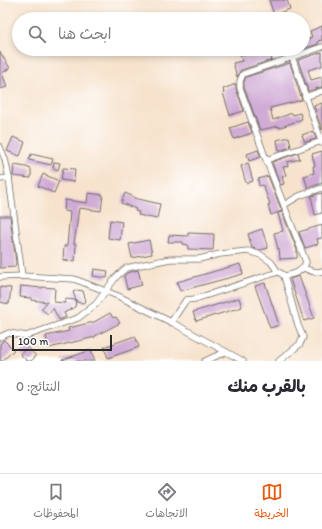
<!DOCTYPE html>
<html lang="ar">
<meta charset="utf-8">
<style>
body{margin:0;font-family:Itim,"Playpen Sans Arabic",sans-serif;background:#f2f2f3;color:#2b2b33;direction:rtl}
.scale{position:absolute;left:12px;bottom:10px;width:100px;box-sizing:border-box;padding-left:4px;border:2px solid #2b2b2b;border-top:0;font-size:11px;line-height:14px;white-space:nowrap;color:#2b2b2b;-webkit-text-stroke:3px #fff;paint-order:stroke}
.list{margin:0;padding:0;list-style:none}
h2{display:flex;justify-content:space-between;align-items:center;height:52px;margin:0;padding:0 16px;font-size:17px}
h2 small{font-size:13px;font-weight:400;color:#7c7c81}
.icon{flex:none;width:22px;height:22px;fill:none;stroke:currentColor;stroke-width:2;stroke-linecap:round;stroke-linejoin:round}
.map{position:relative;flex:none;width:322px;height:361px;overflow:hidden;direction:ltr}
.search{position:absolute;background:#fff;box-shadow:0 2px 6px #0003;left:12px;right:12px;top:12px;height:44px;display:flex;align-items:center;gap:10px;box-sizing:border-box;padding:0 14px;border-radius:22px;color:#7c7c81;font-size:15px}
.sheet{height:112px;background:#fff}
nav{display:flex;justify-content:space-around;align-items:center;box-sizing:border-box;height:56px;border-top:1px solid #e1e1e2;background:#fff;font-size:11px;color:#7c7c81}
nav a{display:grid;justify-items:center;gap:2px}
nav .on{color:#ea580c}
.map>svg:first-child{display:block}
.building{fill:#d0abd6}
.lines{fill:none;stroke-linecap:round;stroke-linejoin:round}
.minor-casing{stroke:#726b64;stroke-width:7}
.minor{stroke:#fff;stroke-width:5.5}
</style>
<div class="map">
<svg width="322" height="361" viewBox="0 0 322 361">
<rect width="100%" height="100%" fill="#fff"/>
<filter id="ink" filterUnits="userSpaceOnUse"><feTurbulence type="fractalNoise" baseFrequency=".025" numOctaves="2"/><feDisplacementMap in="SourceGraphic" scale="8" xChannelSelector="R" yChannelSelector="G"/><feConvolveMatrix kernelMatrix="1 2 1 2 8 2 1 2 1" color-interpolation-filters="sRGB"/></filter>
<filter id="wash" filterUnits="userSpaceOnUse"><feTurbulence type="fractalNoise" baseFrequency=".012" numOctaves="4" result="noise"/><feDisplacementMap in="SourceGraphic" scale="16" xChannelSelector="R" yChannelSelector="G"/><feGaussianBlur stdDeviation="0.9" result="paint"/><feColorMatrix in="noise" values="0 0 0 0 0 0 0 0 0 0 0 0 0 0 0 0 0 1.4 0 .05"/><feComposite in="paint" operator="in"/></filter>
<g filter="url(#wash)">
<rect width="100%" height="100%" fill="#f7e3cd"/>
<g id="blocks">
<g class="building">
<path d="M269 0H287L290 9 274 15Z"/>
<path d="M322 26V40L318 41V44L303 49V42L312 37 310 31Z"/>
<path d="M268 49 272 60 241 70 237 77 233 63 242 61 240 55 256 51 257 53Z"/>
<path d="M0 52 10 68 2 73 7 87 0 89Z"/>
<path d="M322 52V66L308 70 311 80 322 77V87L308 91 298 60Z"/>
<path d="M290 63 302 100 270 108 273 120 292 113 293 115 300 113 302 119 279 128V126L260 130 244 87V82L246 77Z"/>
<path d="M236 84V89L244 111 230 115 223 93H224L223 89Z"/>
<path d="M322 103V130L314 106Z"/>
<path d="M248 122 252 133 234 139 230 128Z"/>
<path d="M313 131 316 139 305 142 302 135Z"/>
<path d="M13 137 25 142 20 156 7 151Z"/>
<path d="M289 137 291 147 279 151 277 140Z"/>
<path d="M258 150 261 157 249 161 247 154Z"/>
<path d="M322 151V183L308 188 304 176 314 173 313 166H315L312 154Z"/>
<path d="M298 153 300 159 287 162 288 166 283 167 286 175 282 177 284 184 280 185 272 162Z"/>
<path d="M31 154 53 159 51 165 29 160Z"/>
<path d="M54 162 60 163 58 170 53 168Z"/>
<path d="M248 163 253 181 246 183 241 166Z"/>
<path d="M14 165 26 167 31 169V178L13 176Z"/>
<path d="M63 168 75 169 74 182 61 180Z"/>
<path d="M43 174 59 181 54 193 38 186Z"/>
<path d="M268 176 282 211 271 215 268 205 270 204 263 185 259 186 258 179Z"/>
<path d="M88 193 103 195 101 211 79 208 74 244H76L75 261 63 260 64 246H67L70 212 64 211 65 200 87 203Z"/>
<path d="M125 193 134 197V198L160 204 157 219 138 215 139 212 135 211 136 209 121 203Z"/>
<path d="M322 193V213L315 215 311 196Z"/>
<path d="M282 212 297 250V258L280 259 279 248 278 249 274 233 283 231 278 213Z"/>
<path d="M0 216H10L16 262 15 267 0 268Z"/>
<path d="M110 220 122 222 120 240 108 238Z"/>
<path d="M322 225V238L317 239 318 244 305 248 299 232Z"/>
<path d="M262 229 268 248 260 250 252 248 248 234Z"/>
<path d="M188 233 214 234 213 250 188 249V245L183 244V242H168L169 235 188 236Z"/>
<path d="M149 240 152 254 132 258 129 244Z"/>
<path d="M240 264 243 274 180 291 177 282Z"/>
<path d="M94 269 108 271 107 278 93 276Z"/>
<path d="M138 270 142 285 127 289 124 276 127 273Z"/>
<path d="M299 276 314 318 304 321 290 279Z"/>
<path d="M265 283 279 325 270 328 255 286Z"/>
<path d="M21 286 42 288V287L55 288 54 302 65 303V299L76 300 73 292 78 290 83 291 86 301 83 303 77 302 76 300 75 307 64 313 66 317 59 320 53 308 48 314 41 309 47 302 31 300V298L20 297Z"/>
<path d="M0 287 11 288 9 304 0 302Z"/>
<path d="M239 298 242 307 196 321 193 312Z"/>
<path d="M110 313 113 318 116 317 120 323 95 336V337L49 348 46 336 69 331 68 328 94 322Z"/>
<path d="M135 336 139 347 108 358 104 347Z"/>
<path d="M4 340 14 350 2 361H0V344Z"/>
<path d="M28 347 36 356 31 361H27L20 354Z"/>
<path d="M91 350 95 361H62V360Z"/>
</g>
</g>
</g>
<g filter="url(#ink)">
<use href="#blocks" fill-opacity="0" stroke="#726b64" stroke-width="1"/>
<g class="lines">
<g class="minor-casing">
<g id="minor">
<path d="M292 57 322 143"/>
<path d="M305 97 322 91"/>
<path d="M0 147 5 159 9 178 22 276"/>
<path d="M266 160 322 141"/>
<path d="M0 179 9 178"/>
<path d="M284 205 299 196 322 188"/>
<path d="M304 268C309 270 316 274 322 271"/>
<path d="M284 276C294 274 302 273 306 262L264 154 240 88V81L243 74 322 47"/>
<path d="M0 277 22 276 74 279 90 285 118 296 173 323 243 361"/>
<path d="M171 322 186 300 195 299 278 272 282 274 284 276 298 325 303 337 300 344 279 361"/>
<path d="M0 337 9 333 26 336 78 318 96 304 116 277 126 268 170 259H199L220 254 248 251 261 255 271 262 278 272"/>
<path d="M205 361 225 352"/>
</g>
</g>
<use href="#minor" class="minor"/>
</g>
</g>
</svg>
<div class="scale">100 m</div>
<div class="search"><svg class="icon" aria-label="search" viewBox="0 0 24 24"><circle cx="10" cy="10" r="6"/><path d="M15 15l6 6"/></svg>ابحث هنا</div>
</div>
<section class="sheet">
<h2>بالقرب منك<small>النتائج: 0</small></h2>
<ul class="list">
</ul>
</section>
<nav>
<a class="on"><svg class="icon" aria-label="map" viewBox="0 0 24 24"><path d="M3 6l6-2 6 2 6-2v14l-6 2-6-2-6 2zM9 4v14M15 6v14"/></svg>الخريطة</a>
<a><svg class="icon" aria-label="directions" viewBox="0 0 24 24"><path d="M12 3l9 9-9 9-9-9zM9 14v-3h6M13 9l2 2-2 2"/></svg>الاتجاهات</a>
<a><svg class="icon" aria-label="saved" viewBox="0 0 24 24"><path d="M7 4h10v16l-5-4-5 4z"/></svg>المحفوظات</a>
</nav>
